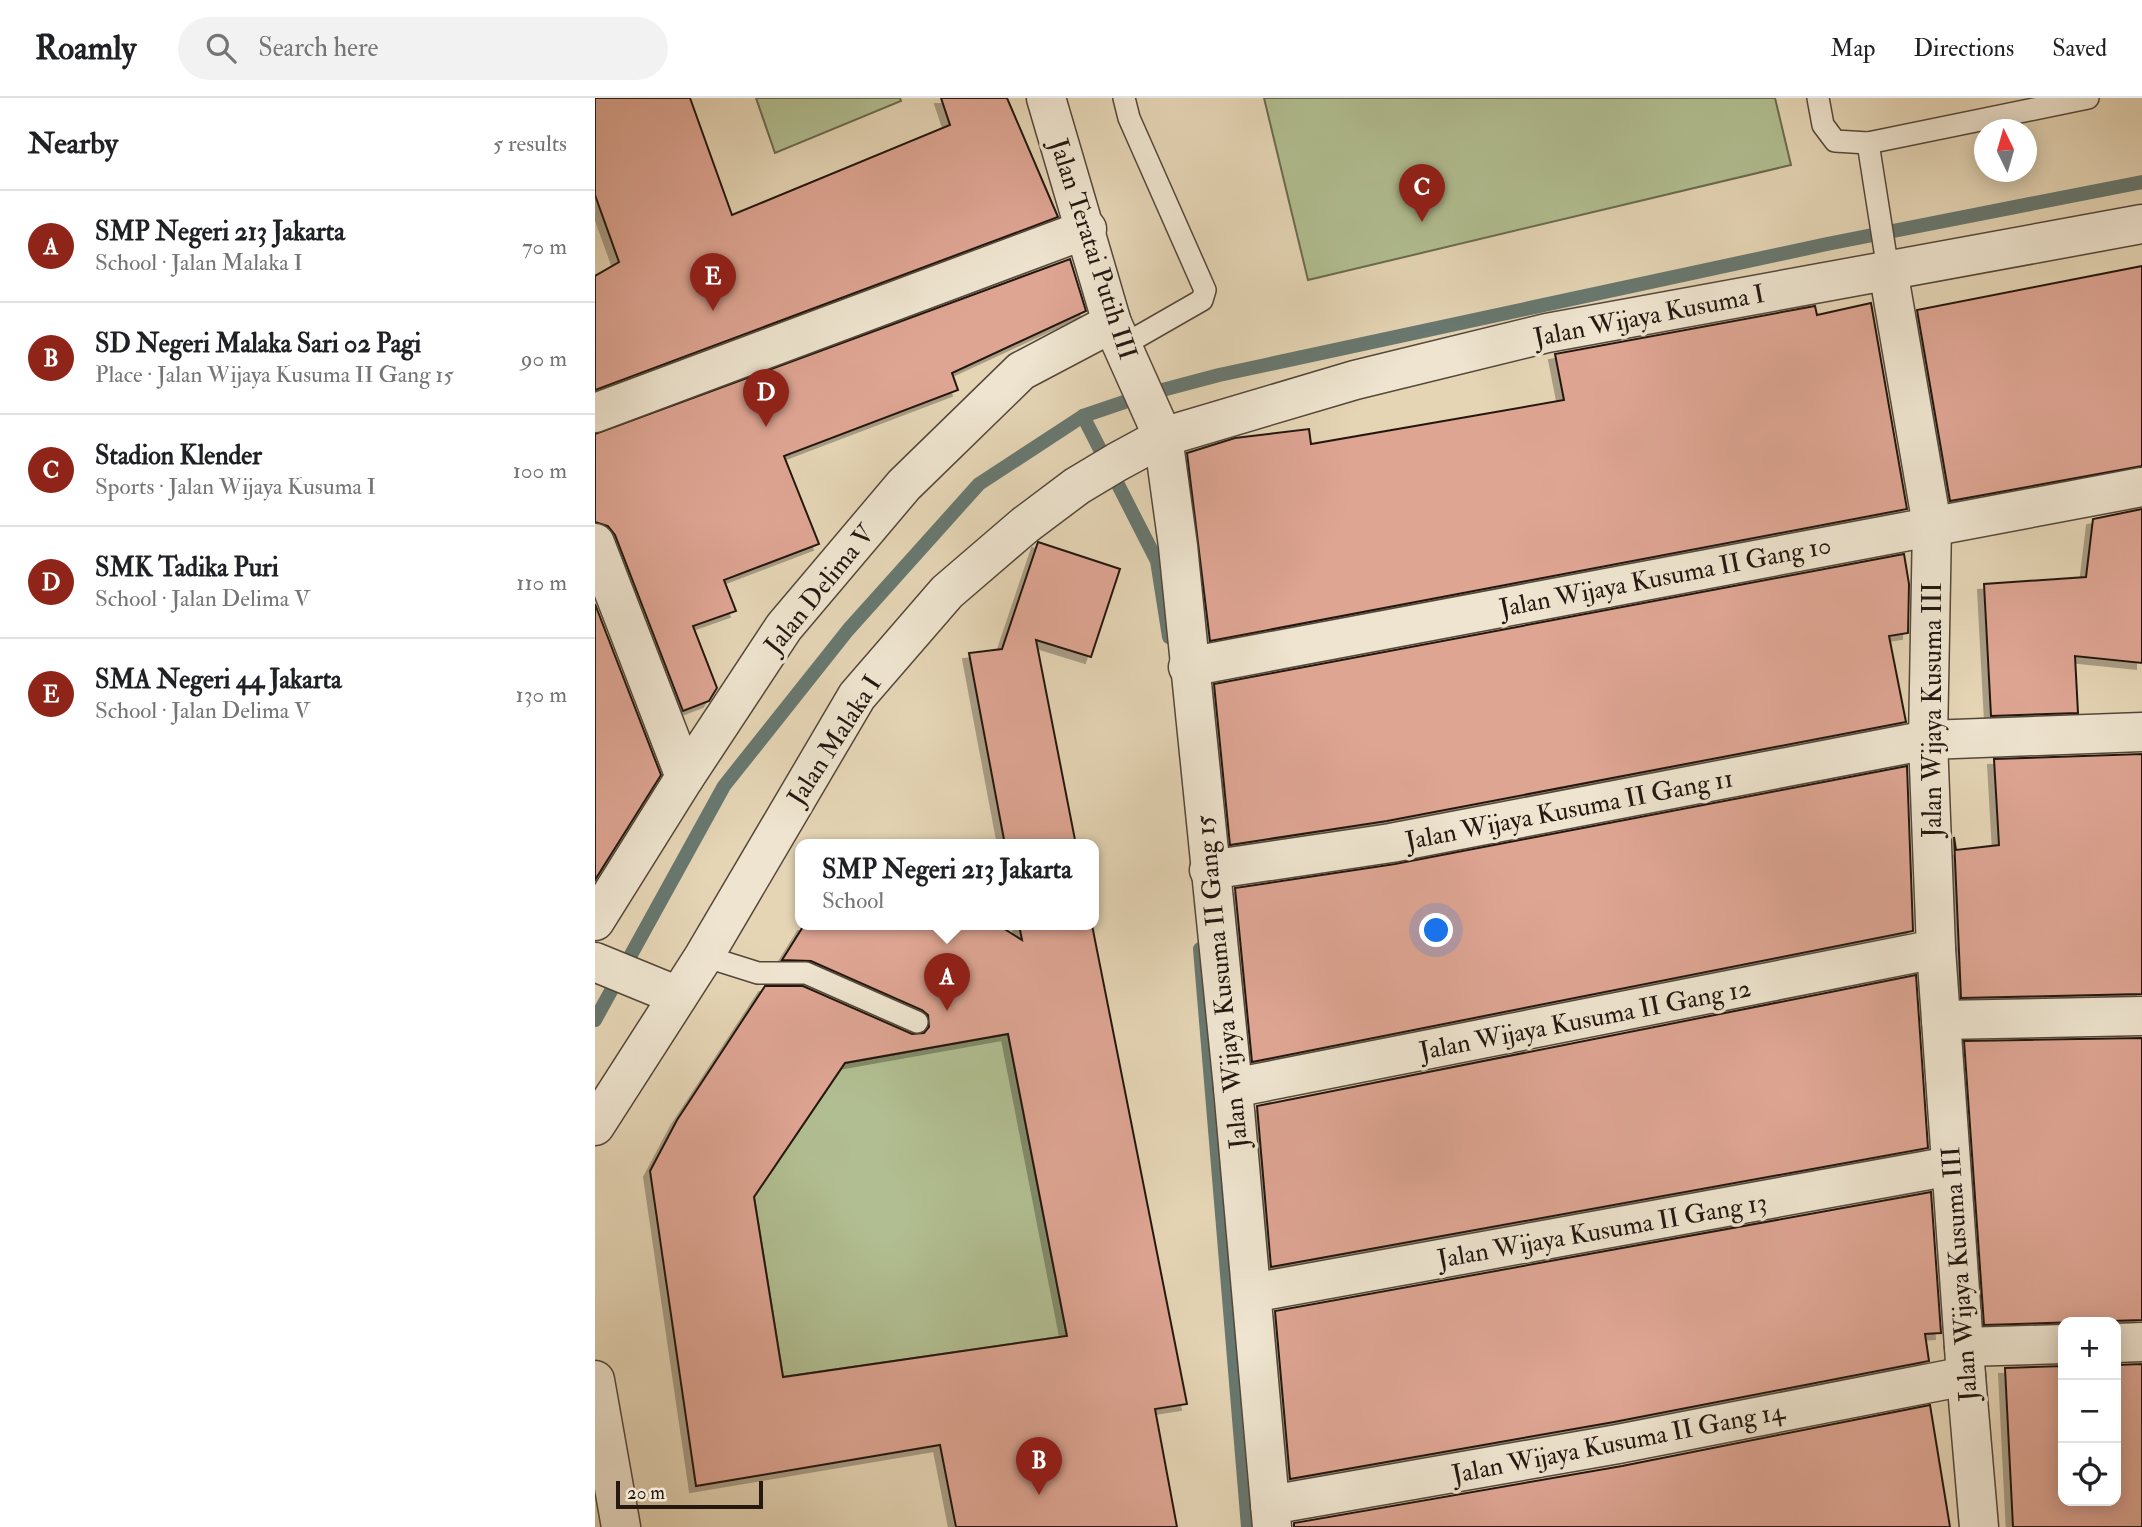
<!DOCTYPE html>
<meta charset="utf-8">
<style>
body{margin:0;font-family:"IM FELL Double Pica",serif;background:#f2f2f2;color:#202124}
.controls{position:absolute;right:21px;bottom:21px;display:grid;overflow:hidden;border-radius:14px;box-shadow:0 4px 18px #0003}
.controls button{width:63px;height:63px;display:grid;place-items:center;padding:0;border:0;border-bottom:2px solid #e0e0e0;background:#fff;color:#202124;font:35px sans-serif}
.compass{position:absolute;left:1379px;top:21px;width:63px;height:63px;border-radius:50%;background:#fff;box-shadow:0 4px 18px #0003;rotate:355deg}
.scale{position:absolute;left:21px;bottom:18px;width:147px;box-sizing:border-box;padding-left:7px;border:4px solid #241811;border-top:0;font-size:19px;line-height:24px;white-space:nowrap;color:#241811;-webkit-text-stroke:5px #eee4cf;paint-order:stroke}
.you{position:absolute;left:842px;top:833px;width:24px;height:24px;margin:-18px;border:5px solid #fff;border-radius:50%;background:#1a73e8;box-shadow:0 0 0 10px #1a73e833}
.badge{display:grid;place-items:center;width:46px;height:46px;border-radius:50%;background:#8f2418;color:#fff;font-size:23px;font-weight:700}
.pin{position:absolute;translate:-50% -58px;filter:drop-shadow(0 2px 4px #0008)}
.pin::after{content:'';position:absolute;top:37px;width:24px;height:21px;background:inherit;clip-path:polygon(0 0,100% 0,50% 100%)}
.popup{position:absolute;left:200px;top:741px;width:304px;height:91px;box-sizing:border-box;display:grid;place-content:center;border-radius:14px;background:#fff;filter:drop-shadow(0 2px 5px #0005);font-size:23px;white-space:nowrap;color:#757577}
.popup b{font-size:26px;color:#202124}
.popup::after{content:'';position:absolute;left:50%;top:100%;margin-left:-14px;border:14px solid transparent;border-top-color:#fff}
.list{margin:0;padding:0;list-style:none}
h2{display:flex;justify-content:space-between;align-items:center;height:91px;margin:0;padding:0 28px;font-size:30px}
h2 small{font-size:23px;font-weight:400;color:#757577}
.list li{display:grid;grid-template-columns:46px 1fr auto;gap:21px;align-items:center;box-sizing:border-box;height:112px;padding:0 28px;border-top:2px solid #e0e0e0}
.list b{display:block;font-size:26px;white-space:nowrap}
.list p{margin:0;font-size:23px;white-space:nowrap;color:#757577}
.list em{font-size:23px;font-style:normal;color:#757577}
.icon{flex:none;width:38px;height:38px;fill:none;stroke:currentColor;stroke-width:2;stroke-linecap:round;stroke-linejoin:round}
.map{position:relative;flex:none;width:1547px;height:1429px;overflow:hidden}
header{display:flex;align-items:center;gap:42px;box-sizing:border-box;height:98px;padding:0 35px;background:#fff;border-bottom:2px solid #e0e0e0}
header strong{font-size:33px}
nav{display:flex;gap:38px;margin-inline-start:auto;font-size:24px}
.search{width:490px;height:63px;background:#f2f2f2;display:flex;align-items:center;gap:18px;box-sizing:border-box;padding:0 24px;border-radius:38px;color:#757577;font-size:26px}
main{display:flex}
aside{flex:1;background:#fff}
.map>svg:first-child{display:block}
.green{fill:#b1be91;stroke:#6a6b51;stroke-width:2}
.lines{fill:none;stroke-linecap:round;stroke-linejoin:round}
.stream{stroke:#687870;stroke-width:14}
.building{fill:#dea593;stroke:#241811;stroke-width:2;fill-rule:evenodd;filter:url(#shadow)}
.lane-casing{stroke:#54473a;stroke-width:24}
.street-casing{stroke:#54473a;stroke-width:41}
.lane{stroke:#eee4cf;stroke-width:21}
.street{stroke:#eee4cf;stroke-width:38}
.labels{text-anchor:middle;stroke-width:7;stroke-linejoin:round;paint-order:stroke}
.street-label{font-size:26px;fill:#241811;stroke:#eee4cf}
</style>
<header>
<strong>Roamly</strong>
<div class="search"><svg class="icon" aria-label="search" viewBox="0 0 24 24"><circle cx="10" cy="10" r="6"/><path d="M15 15l6 6"/></svg>Search here</div>
<nav><a>Map</a><a>Directions</a><a>Saved</a></nav>
</header>
<main>
<aside>
<h2>Nearby<small>5 results</small></h2>
<ul class="list">
<li><span class="badge">A</span><div><b>SMP Negeri 213 Jakarta</b><p>School · Jalan Malaka I</p></div><em>70 m</em></li>
<li><span class="badge">B</span><div><b>SD Negeri Malaka Sari 02 Pagi</b><p>Place · Jalan Wijaya Kusuma II Gang 15</p></div><em>90 m</em></li>
<li><span class="badge">C</span><div><b>Stadion Klender</b><p>Sports · Jalan Wijaya Kusuma I</p></div><em>100 m</em></li>
<li><span class="badge">D</span><div><b>SMK Tadika Puri</b><p>School · Jalan Delima V</p></div><em>110 m</em></li>
<li><span class="badge">E</span><div><b>SMA Negeri 44 Jakarta</b><p>School · Jalan Delima V</p></div><em>130 m</em></li>
</ul>
</aside>
<div class="map">
<svg width="1547" height="1429" viewBox="0 0 1547 1429">
<defs>
<filter id="shadow"><feDropShadow dx="-6" dy="6" stdDeviation="0" flood-color="#0004"/></filter>
</defs>
<rect width="100%" height="100%" fill="#e5d5b5"/>
<filter id="stains"><feTurbulence type="fractalNoise" baseFrequency=".00286" numOctaves="4"/><feColorMatrix values="0 0 0 0 .2 0 0 0 0 .09 0 0 0 0 .02 0 0 0 .5 -.17"/></filter>
<radialGradient id="worn" r=".72"><stop offset=".6" stop-color="#630" stop-opacity="0"/><stop offset="1" stop-color="#630" stop-opacity=".3"/></radialGradient>
<g class="green">
<path d="M161 0H305L306 3 180 55Z"/>
<path d="M669 0H1180L1196 67 713 182Z"/>
<path d="M413 936 472 1238 188 1279 159 1099 250 965Z"/>
</g>
<g class="lines">
<g class="stream">
<path d="M488 318 562 463 574 539"/>
<path d="M605 851 653 1429"/>
<path d="M0 922 129 688 253 532 384 386 488 318 556 295 624 277 1232 146 1547 84"/>
</g>
</g>
<g class="building">
<path d="M0 0H95L137 117 355 27 346 0H412L463 119 0 292V178L24 164 0 97Z"/>
<path d="M475 161 491 213 357 275 363 292 189 358 224 446 129 482 141 513 98 528 122 590 114 603 88 613 20 437 13 428 0 424V336Z"/>
<path d="M1547 168V368L1355 403 1322 212Z"/>
<path d="M1276 205 1312 411 615 543 592 355 640 340 714 331 716 346 969 302 960 256 1220 208 1222 217Z"/>
<path d="M1547 411V565L1480 558 1483 615 1396 618 1389 486 1491 479 1498 421Z"/>
<path d="M443 444 525 471 496 559 441 542 481 747H410L374 555 407 551Z"/>
<path d="M1309 456 1314 486 1313 535 1294 538 1311 624 792 723 635 747 619 586Z"/>
<path d="M0 506 66 677 0 782Z"/>
<path d="M1547 656V896L1366 900 1359 739 1361 752 1404 747 1399 661Z"/>
<path d="M1312 668 1318 833 657 964 640 790 800 766Z"/>
<path d="M209 827H403L427 842 424 827H497L592 1306 560 1311 582 1429H361L345 1347 101 1388 55 1073 82 1022 170 888H208L317 936 329 935 334 929 333 917 327 912 216 863 187 862ZM413 936 472 1238 188 1279 159 1099 250 965Z"/>
<path d="M1321 877 1333 1050 676 1169 662 1008Z"/>
<path d="M1547 940V1222L1389 1227 1369 943Z"/>
<path d="M1336 1094 1346 1235 1330 1236 1334 1263 1019 1324 695 1381 680 1213Z"/>
<path d="M1547 1266V1429H1418L1410 1270 1468 1268V1403H1521V1267Z"/>
<path d="M1335 1307 1355 1429H699V1425L1027 1368Z"/>
</g>
<g class="lines">
<g class="lane-casing">
<g id="lane">
<path d="M1223 0 1228 27 1240 43 1273 45"/>
<path d="M1293 172 1273 45 1493 0"/>
<path d="M525 249 607 202 610 192 534 20 529 0"/>
<path d="M109 858 163 875H211L322 924"/>
</g>
</g>
<g class="street-casing">
<g id="street">
<path d="M451 0 517 225 568 339 583 448 638 990 677 1429"/>
<path d="M1293 172 1337 427 1333 642 1341 851 1371 1278 1384 1429"/>
<path d="M0 315 492 131"/>
<path d="M0 445 90 679"/>
<path d="M593 569 1547 389"/>
<path d="M614 772 796 745 1333 642 1547 634"/>
<path d="M0 823 90 679 189 529 309 387 426 273 517 225"/>
<path d="M0 864 83 898"/>
<path d="M1346 922 1547 918"/>
<path d="M638 990 1341 851"/>
<path d="M0 1028 109 858 262 598 352 494 430 427 482 388 522 364 568 339 760 282 952 235 1547 126"/>
<path d="M657 1195 1356 1068"/>
<path d="M1521 1245 1547 1244"/>
<path d="M1369 1249 1468 1246"/>
<path d="M0 1282 26 1429"/>
<path d="M675 1407 1023 1346 1371 1278"/>
</g>
</g>
<use href="#lane" class="lane"/>
<use href="#street" class="street"/>
</g>
<g class="labels">
<g class="street-label">
<text transform="translate(499 151) rotate(72)" y="9">Jalan Teratai Putih III</text>
<text transform="translate(1054 217) rotate(-11)" y="9">Jalan Wijaya Kusuma I</text>
<text transform="translate(1070 478) rotate(-11)" y="9">Jalan Wijaya Kusuma II Gang 10</text>
<text transform="translate(224 491) rotate(-51)" y="9">Jalan Delima V</text>
<text transform="translate(1337 612) rotate(-90)" y="9">Jalan Wijaya Kusuma III</text>
<text transform="translate(239 642) rotate(-57)" y="9">Jalan Malaka I</text>
<text transform="translate(974 711) rotate(-11)" y="9">Jalan Wijaya Kusuma II Gang 11</text>
<text transform="translate(626 884) rotate(-96)" y="9">Jalan Wijaya Kusuma II Gang 15</text>
<text transform="translate(990 921) rotate(-11)" y="9">Jalan Wijaya Kusuma II Gang 12</text>
<text transform="translate(1007 1132) rotate(-10)" y="9">Jalan Wijaya Kusuma II Gang 13</text>
<text transform="translate(1364 1176) rotate(-94)" y="9">Jalan Wijaya Kusuma III</text>
<text transform="translate(1023 1344) rotate(-11)" y="9">Jalan Wijaya Kusuma II Gang 14</text>
</g>
</g>
<rect width="100%" height="100%" filter="url(#stains)"/>
<rect width="100%" height="100%" fill="url(#worn)"/>
</svg>
<div class="controls">
<button>+</button>
<button>−</button>
<button><svg class="icon" aria-label="locate" viewBox="0 0 24 24"><circle cx="12" cy="12" r="6"/><path d="M12 2v4M12 18v4M2 12h4M18 12h4"/></svg></button>
</div>
<svg class="compass" viewBox="-18 -18 36 36"><path d="M0-13l5 13h-10z" fill="#e53935"/><path d="M0 13l5-13h-10z" fill="#757577"/></svg>
<div class="scale">20 m</div>
<div class="you"></div>
<div class="pin badge" style="left:352px;top:913px">A</div>
<div class="popup"><b>SMP Negeri 213 Jakarta</b>School</div>
<div class="pin badge" style="left:444px;top:1397px">B</div>
<div class="pin badge" style="left:827px;top:124px">C</div>
<div class="pin badge" style="left:171px;top:329px">D</div>
<div class="pin badge" style="left:118px;top:213px">E</div>
</div>
</main>
